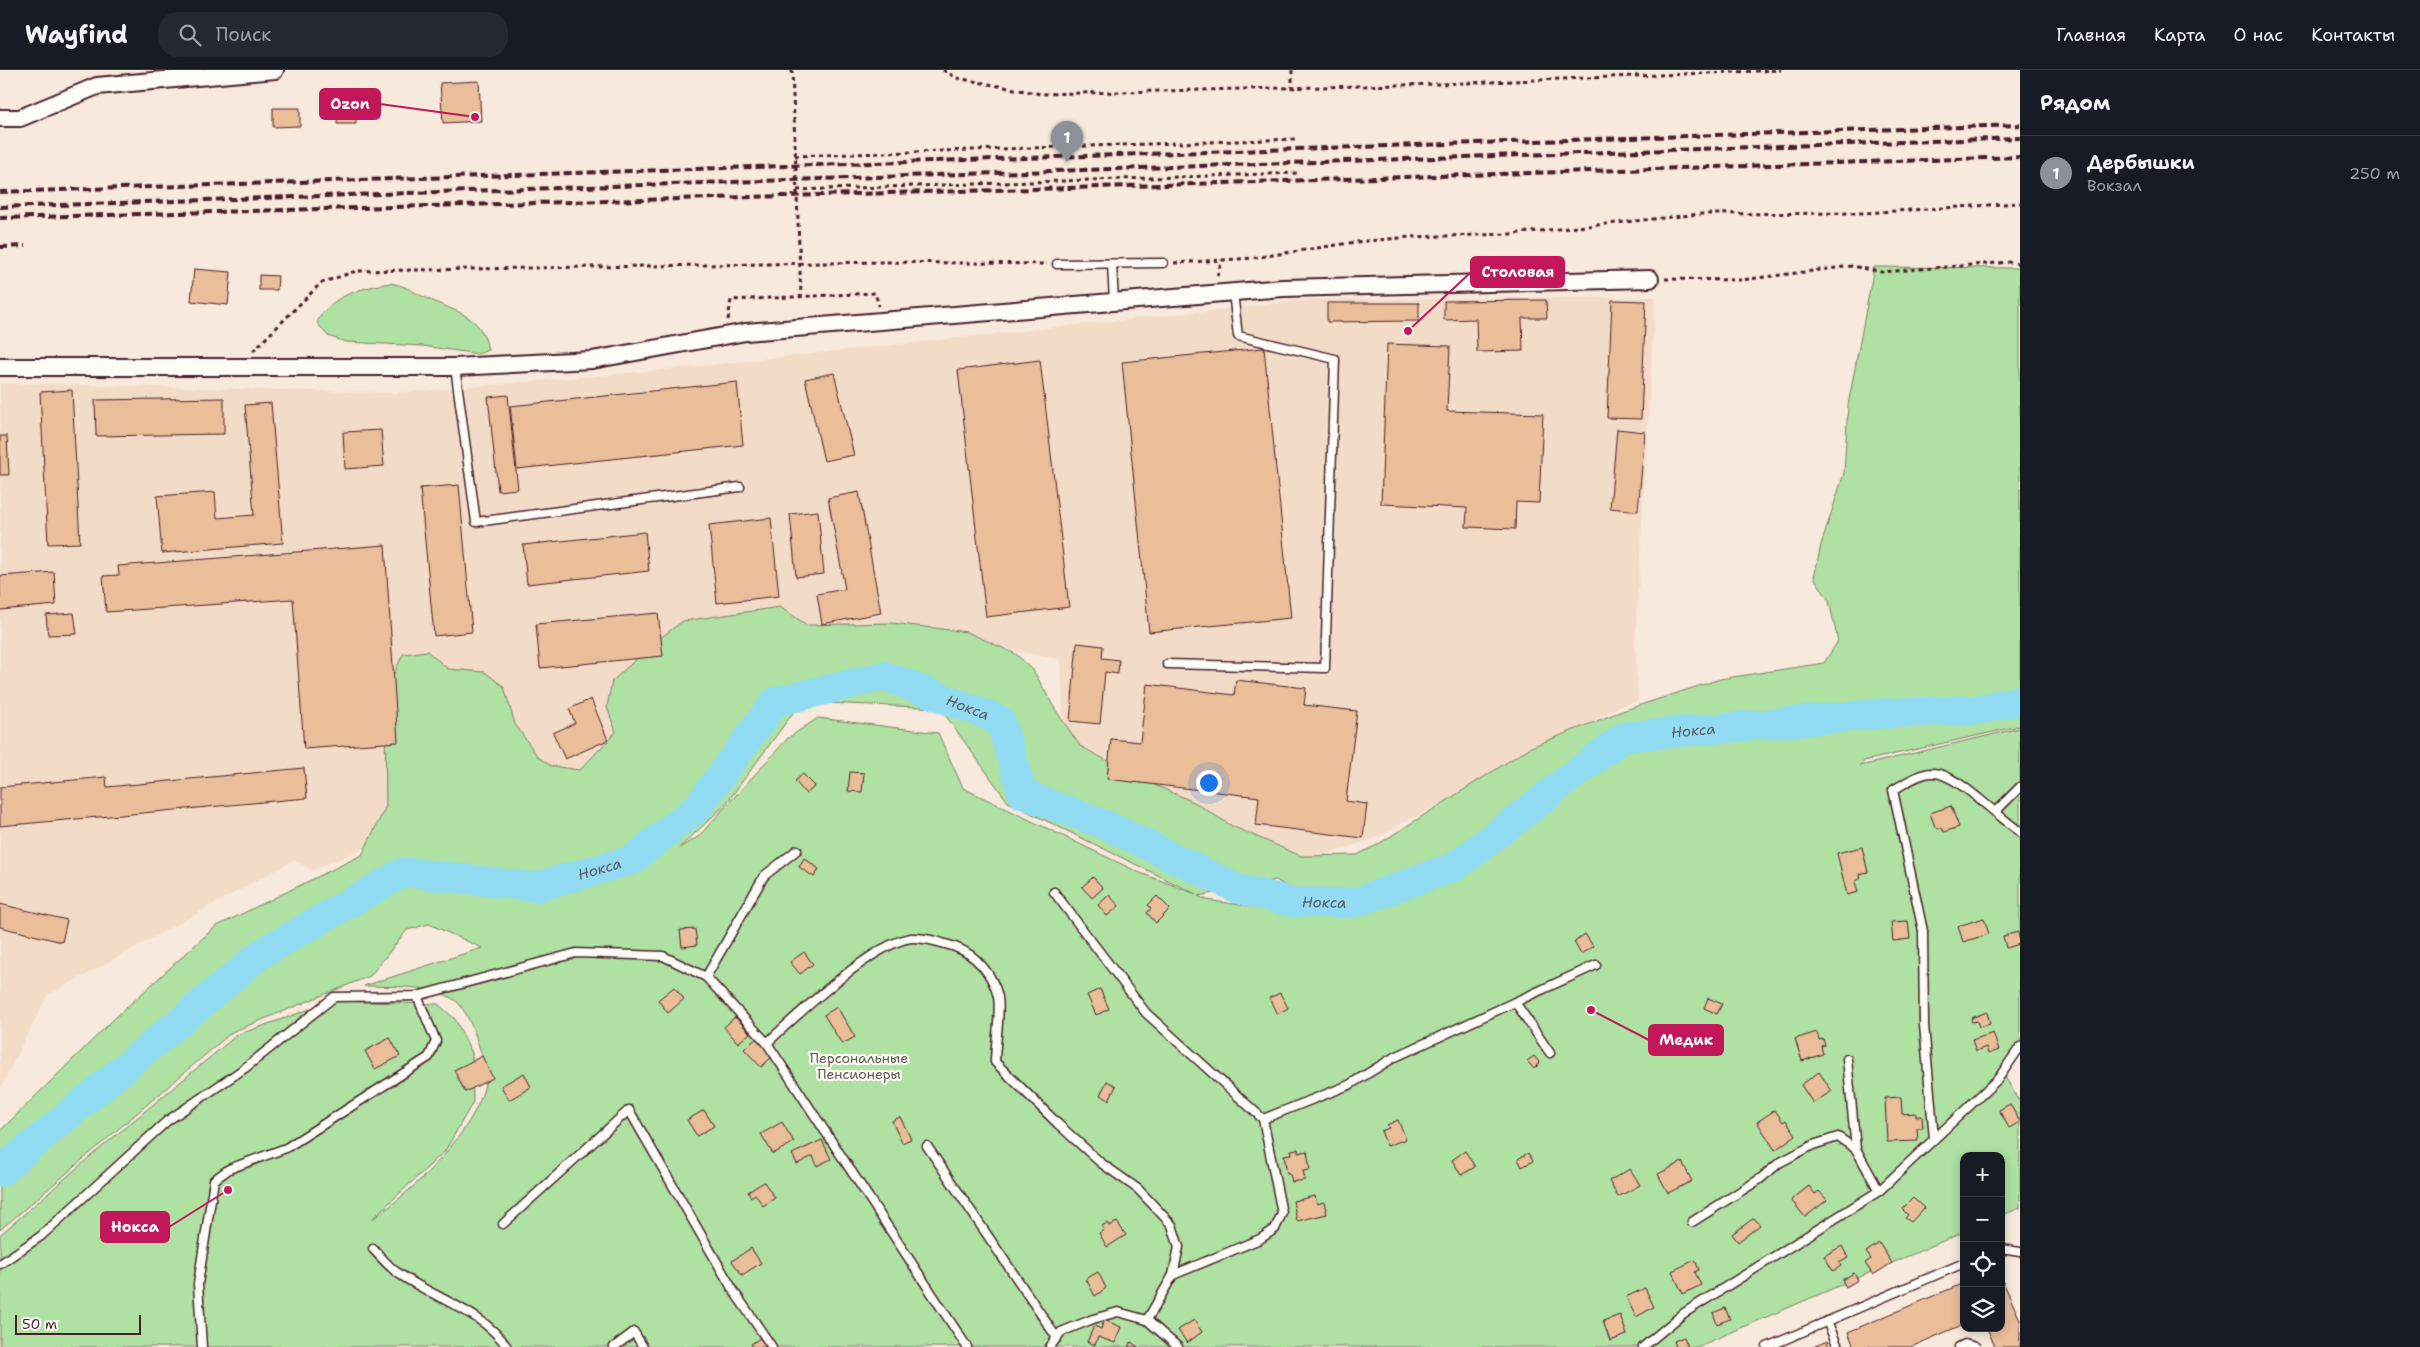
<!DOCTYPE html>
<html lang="ru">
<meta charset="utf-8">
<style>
body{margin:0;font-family:"Shantell Sans",sans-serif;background:#242831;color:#f1f3f6}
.controls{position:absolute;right:15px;bottom:15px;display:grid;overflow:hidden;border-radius:10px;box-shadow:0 2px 12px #0003}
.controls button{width:45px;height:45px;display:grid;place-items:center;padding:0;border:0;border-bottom:1px solid #363941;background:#171b24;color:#f1f3f6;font:25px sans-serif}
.scale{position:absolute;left:15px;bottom:12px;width:126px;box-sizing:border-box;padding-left:5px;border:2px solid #4a1f2b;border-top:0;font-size:14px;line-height:18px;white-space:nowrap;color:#4a1f2b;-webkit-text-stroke:4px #fdfcf7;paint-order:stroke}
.you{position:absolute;left:1208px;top:712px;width:18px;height:18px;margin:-12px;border:4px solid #fff;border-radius:50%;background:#1a73e8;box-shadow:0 0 0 8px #1a73e833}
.badge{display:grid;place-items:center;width:32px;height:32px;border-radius:50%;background:#8c9099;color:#fff;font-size:16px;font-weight:700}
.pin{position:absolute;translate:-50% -41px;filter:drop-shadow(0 1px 2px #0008)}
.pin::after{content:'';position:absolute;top:26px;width:18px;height:15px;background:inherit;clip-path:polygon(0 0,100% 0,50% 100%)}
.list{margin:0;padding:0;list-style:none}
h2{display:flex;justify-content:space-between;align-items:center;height:65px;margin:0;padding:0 20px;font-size:21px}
h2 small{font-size:16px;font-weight:400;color:#9ea1a6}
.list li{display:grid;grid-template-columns:32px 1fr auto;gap:15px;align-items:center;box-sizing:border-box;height:75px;padding:0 20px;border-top:1px solid #363941}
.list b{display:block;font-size:19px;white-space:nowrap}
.list p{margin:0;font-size:16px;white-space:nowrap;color:#9ea1a6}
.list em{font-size:16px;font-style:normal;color:#9ea1a6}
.icon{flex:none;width:28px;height:28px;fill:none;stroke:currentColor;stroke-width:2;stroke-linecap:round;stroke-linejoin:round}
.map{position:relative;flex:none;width:2020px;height:1277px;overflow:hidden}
header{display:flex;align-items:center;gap:30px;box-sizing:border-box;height:70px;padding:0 25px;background:#171b24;border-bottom:1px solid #363941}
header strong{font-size:24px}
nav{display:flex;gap:28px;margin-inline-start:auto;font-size:18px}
.search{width:350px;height:45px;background:#242831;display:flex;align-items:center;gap:12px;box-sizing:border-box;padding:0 18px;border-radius:20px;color:#9ea1a6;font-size:19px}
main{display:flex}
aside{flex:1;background:#171b24}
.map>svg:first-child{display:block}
.built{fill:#f3dcc7}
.green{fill:#aee1a2;stroke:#7c8066;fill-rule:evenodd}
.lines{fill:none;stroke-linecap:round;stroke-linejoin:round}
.river{stroke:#92dcf3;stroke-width:30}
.building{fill:#e9be99;stroke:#4a1f2b}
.service-casing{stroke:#4a1f2b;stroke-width:11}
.minor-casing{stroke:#4a1f2b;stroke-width:20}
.path{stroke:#4a1f2b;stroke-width:3;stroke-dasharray:4 4;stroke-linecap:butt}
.service{stroke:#fdfcf7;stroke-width:8}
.minor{stroke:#fdfcf7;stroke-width:16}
.rail{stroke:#4a1f2b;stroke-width:4;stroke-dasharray:8 4;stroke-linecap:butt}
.path-bridge{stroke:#4a1f2b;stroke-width:3;stroke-dasharray:4 4;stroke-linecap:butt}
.labels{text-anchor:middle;stroke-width:4.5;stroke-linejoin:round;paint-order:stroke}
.park-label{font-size:14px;fill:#68594f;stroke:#fdfcf7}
.water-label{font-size:15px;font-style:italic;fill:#605867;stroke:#fdfcf7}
.leader{fill:none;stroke:#c2185b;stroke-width:2}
.callout-dot{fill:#c2185b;stroke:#fdfcf7;stroke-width:2}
.callout{fill:#c2185b;stroke:#c2185b;stroke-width:2}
.callout-label{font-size:15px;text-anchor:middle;font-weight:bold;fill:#fff}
</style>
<header>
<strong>Wayfind</strong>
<div class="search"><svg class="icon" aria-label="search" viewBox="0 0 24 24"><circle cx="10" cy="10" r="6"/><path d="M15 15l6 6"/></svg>Поиск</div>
<nav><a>Главная</a><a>Карта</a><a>О нас</a><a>Контакты</a></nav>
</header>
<main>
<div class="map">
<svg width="2020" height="1277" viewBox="0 0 2020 1277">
<rect width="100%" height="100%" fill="#f7e9db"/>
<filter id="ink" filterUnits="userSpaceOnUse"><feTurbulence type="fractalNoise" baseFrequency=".02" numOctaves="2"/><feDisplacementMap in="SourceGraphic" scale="10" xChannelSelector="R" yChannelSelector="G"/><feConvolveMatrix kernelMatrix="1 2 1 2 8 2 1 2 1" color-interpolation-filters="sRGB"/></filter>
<g filter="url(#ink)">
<path class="built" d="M1655 227 1635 574 1638 631 1618 637 1374 769 1291 796 1065 691 1061 590 902 557 581 707 402 763 312 800 294 790 47 926 0 1019V313L397 323 662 300 1307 230Z"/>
<g class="green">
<path d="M1874 197 2020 198V656L1864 691 1860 696 2020 658V981L2004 1005 2020 1032V1138L2001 1146V1086H1964V1162L1697 1277H0V1165L92 1085 237 965 333 931 438 934 455 949 472 983 473 1032 445 1081 372 1149C411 1124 489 1050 486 1000 485 991 480 980 477 971 475 961 464 937 456 931 433 914 392 917 364 916L482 878 429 854 407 860 370 906 232 962 0 1160V1061L116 947 215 857 362 785 386 736 385 646 391 610 403 584 427 581 448 599 485 602 504 617 515 654 538 687 551 696 580 700 616 662 607 637 612 611 660 568 683 551 780 537 807 555 892 553 967 562 1016 584 1033 600 1055 639 1080 676 1141 709 1194 732 1232 756 1301 786 1357 785 1377 775 1531 677 1622 641 1720 609 1824 593 1838 571 1829 531 1814 507 1821 475 1844 403 1848 335ZM801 632 940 638 1008 732 1196 824 1138 802 963 718 938 663 818 648 788 668 698 767 679 778 725 735ZM1276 810 1328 842 1299 844 1207 830 1198 826Z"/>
<path d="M390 213C410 217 410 221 426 228 455 242 482 244 488 280L478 284 423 276 346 272 328 266 317 253C327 226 365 217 390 213Z"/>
</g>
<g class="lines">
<path class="river" id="s1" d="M0 1102 262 883 404 802 536 817 632 790 697 738 775 632 885 606 1000 650 1023 724 1106 755 1238 819 1292 832 1354 833 1456 796 1623 667 1890 643 1977 640 2020 630"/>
</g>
<g class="building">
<path d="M479 11 481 51 443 53 440 13Z"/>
<path d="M356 25V54H337V26Z"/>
<path d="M273 38H300V56L273 57Z"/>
<path d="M194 199 231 202 228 235 191 231Z"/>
<path d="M259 205 278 206 277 220H259Z"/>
<path d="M1546 230 1547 248H1522L1523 281 1477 282 1476 249 1444 250V231Z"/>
<path d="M1612 230 1646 231 1641 349 1607 348Z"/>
<path d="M1327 233H1419V251L1327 252Z"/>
<path d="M1387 274 1450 276 1447 341 1543 344 1539 433 1516 432 1515 459 1466 457 1467 438 1381 434Z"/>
<path d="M1264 278 1291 548 1149 562 1122 292Z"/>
<path d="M1040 290 1069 537 986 547 958 300Z"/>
<path d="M834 303 854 385 824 391 805 309Z"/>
<path d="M737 312 743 375 517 399 510 336Z"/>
<path d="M72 320 80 473 48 474 40 322Z"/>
<path d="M508 325 518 419 498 421 488 327Z"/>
<path d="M224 328V364L96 366 95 330Z"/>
<path d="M271 333 283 473 162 483 157 426 215 422 217 448 254 445 245 335Z"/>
<path d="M1617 359 1645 362 1638 441 1610 438Z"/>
<path d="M381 360 384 396 345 399 343 362Z"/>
<path d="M0 366H7L9 405H0Z"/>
<path d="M459 415 472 562 434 566 420 418Z"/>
<path d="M859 422 881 543 822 554 817 524 845 519 828 428Z"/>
<path d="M818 441 824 504 796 507 790 444Z"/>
<path d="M771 448 779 526 717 533 709 455Z"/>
<path d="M645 462 649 501 527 514 523 475Z"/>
<path d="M385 475 398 672 304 679 293 529 106 542 103 506 119 505 118 496Z"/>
<path d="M54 502 56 535 0 540V506Z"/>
<path d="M74 543 77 564 48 565 46 545Z"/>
<path d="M658 543 663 586 540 598 536 554Z"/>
<path d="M1077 573 1103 576 1102 588 1119 590 1118 604 1105 602 1100 654 1070 651Z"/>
<path d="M1236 610 1306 618 1304 635 1357 641 1346 731 1367 734 1363 768 1256 755 1259 727 1107 709 1111 669 1140 672 1147 614 1234 625Z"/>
<path d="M591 629 608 670 565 689 553 663 575 653 569 639Z"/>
<path d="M304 698 307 728 0 756V717L106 707 107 717Z"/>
<path d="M850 702 864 703 862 722 848 721Z"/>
<path d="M803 704 815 716 806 724 795 711Z"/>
<path d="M1951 736 1959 757 1944 762 1943 759 1935 757 1930 743Z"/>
<path d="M1862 777 1868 802 1860 804 1861 808 1855 812 1858 822 1847 825 1837 783Z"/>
<path d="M804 788 819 799 814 807 799 797Z"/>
<path d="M1093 807 1103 818 1092 828 1082 817Z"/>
<path d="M1109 825 1119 836 1107 846 1098 835Z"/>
<path d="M1157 826 1170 839 1156 853 1147 843 1151 838 1148 835Z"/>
<path d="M0 834 67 850 62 872 0 857Z"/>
<path d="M1984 848 1989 864 1963 872 1958 856Z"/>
<path d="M1908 851 1910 869 1893 871 1891 852Z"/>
<path d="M695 859 697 875 682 877 680 860Z"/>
<path d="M2018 862 2020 874 2006 878 2003 866Z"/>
<path d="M1585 864 1593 876 1581 884 1574 872Z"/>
<path d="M804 882 813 894 800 904 790 892Z"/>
<path d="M674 917 684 929 668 943 658 930Z"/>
<path d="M1100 919 1109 939 1096 945 1087 925Z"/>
<path d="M1280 923 1288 938 1277 944 1269 928Z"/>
<path d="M1708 928 1722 934 1717 944 1704 938Z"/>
<path d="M837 937 855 967 842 974 824 945Z"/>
<path d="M1987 942 1990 954 1979 957 1977 951 1972 952 1971 948Z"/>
<path d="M735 947 750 963 738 973 724 957Z"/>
<path d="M1817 962 1819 970 1823 969 1825 975 1821 976 1823 984 1802 991 1795 969Z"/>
<path d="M1993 963 1999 980 1988 984 1986 977 1976 981 1972 970Z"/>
<path d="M390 968 400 986 375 999 365 981Z"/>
<path d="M757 968 773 986 761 997 744 979Z"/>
<path d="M482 986 493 1008 465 1022 454 1000Z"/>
<path d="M1534 986 1540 993 1534 999 1527 991Z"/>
<path d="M1819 1002 1832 1021 1813 1033 1801 1015Z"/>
<path d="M524 1003 531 1017 509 1030 501 1016Z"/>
<path d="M1107 1011 1116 1016 1109 1030 1100 1025Z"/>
<path d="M1901 1027 1902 1044 1916 1043V1046H1922L1923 1058H1917L1918 1071 1887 1072 1885 1028Z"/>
<path d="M2010 1034 2020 1052 2009 1058 1999 1040Z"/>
<path d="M704 1040 714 1056 697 1066 687 1050Z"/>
<path d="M1775 1040 1783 1052 1786 1050 1796 1065 1775 1080 1757 1052Z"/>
<path d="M900 1047 911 1069 902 1073 892 1051Z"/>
<path d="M1398 1050 1406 1069 1387 1076 1381 1061 1389 1058 1387 1055Z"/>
<path d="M782 1052 794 1072 773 1084 761 1064Z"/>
<path d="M822 1070 831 1089 817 1096 813 1086 797 1094 792 1084Z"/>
<path d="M1298 1079V1083L1307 1081 1310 1100 1303 1101 1305 1110 1292 1112 1290 1104H1287L1284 1085 1292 1084 1291 1080Z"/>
<path d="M1465 1081 1475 1097 1461 1105 1452 1090Z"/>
<path d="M1528 1083 1533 1091 1522 1097 1518 1089Z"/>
<path d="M1682 1092 1692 1111 1668 1123 1658 1104Z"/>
<path d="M1630 1099 1640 1115 1618 1127 1609 1111Z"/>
<path d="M764 1112 775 1128 763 1136 755 1124 751 1127 748 1122Z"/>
<path d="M1809 1116 1815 1124 1819 1121 1827 1130 1805 1147 1791 1130Z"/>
<path d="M1315 1126 1317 1134 1324 1132 1327 1144 1297 1151 1293 1131Z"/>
<path d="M1913 1128 1924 1138 1911 1152 1905 1148 1908 1145 1902 1139Z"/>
<path d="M1754 1148 1760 1155 1738 1172 1732 1164Z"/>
<path d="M1117 1152 1126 1165 1107 1177 1099 1163 1104 1160 1102 1156 1107 1153 1109 1156Z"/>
<path d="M1879 1173 1892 1193 1873 1205 1865 1193 1871 1189 1866 1182Z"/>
<path d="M1842 1176 1848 1188 1839 1193 1841 1196 1833 1201 1824 1186Z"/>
<path d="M751 1178 761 1193 742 1205 732 1191Z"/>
<path d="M1695 1190 1699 1200 1695 1202 1701 1215 1683 1224 1672 1201Z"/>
<path d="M1098 1202 1106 1218 1095 1226 1086 1209Z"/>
<path d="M1854 1203 1858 1210 1846 1217 1842 1210Z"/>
<path d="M2001 1207 2020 1250V1277H1995L1987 1258H2001Z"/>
<path d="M1964 1213V1254L1911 1277H1854L1848 1262Z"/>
<path d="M1645 1218 1654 1237 1636 1247 1626 1227Z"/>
<path d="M1725 1238 1730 1249 1717 1254 1713 1243Z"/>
<path d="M1620 1245 1627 1265 1610 1271 1603 1251Z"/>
<path d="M1104 1250 1121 1257 1115 1273 1098 1267 1095 1275 1087 1272 1094 1256 1101 1259Z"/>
<path d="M1194 1250 1202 1262 1187 1273 1178 1260Z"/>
<path d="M1684 1267 1688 1277H1676L1674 1271Z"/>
<path d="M760 1268 766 1277H753L751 1274Z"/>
<path d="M1827 1271 1829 1277H1813Z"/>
<path d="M1131 1272 1138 1277H1128Z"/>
</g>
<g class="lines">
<g class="service-casing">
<g id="service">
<path d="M1057 194 1163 193"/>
<path d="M1112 194 1114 232"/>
<path d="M455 297 476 452 740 417"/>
<path d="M1167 594 1325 598 1335 289 1238 266 1233 222"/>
<path d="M2020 717 1995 742 2020 762"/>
<path d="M1054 822 1146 943 1263 1049 1282 1143 1275 1159 1260 1169 1173 1205 1147 1250 1178 1277"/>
<path d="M706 907 764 806 797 780"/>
<path d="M1515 932 1596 895"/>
<path d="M1847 989 1856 1079"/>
<path d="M1263 1049 1349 1015 1393 988 1515 932 1550 983"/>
<path d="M1934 1069 1924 955 1923 861 1893 720C1904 714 1919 703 1932 703 1951 702 1981 731 1995 742"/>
<path d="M927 1076 1057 1268"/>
<path d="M1692 1152 1760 1109 1779 1093 1813 1075 1838 1067 1856 1079 1879 1121"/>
<path d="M503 1154 629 1040 733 1220 772 1277"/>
<path d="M373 1179C381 1187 389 1197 398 1203 433 1228 483 1241 507 1277"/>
<path d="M2001 1179 2020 1182"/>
<path d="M0 1194 41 1166 167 1051 245 998 334 927 417 926 576 883 663 886 706 907 767 973"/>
<path d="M1827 1251 1838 1277"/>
<path d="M202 1277 198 1214 214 1110 229 1099 286 1078 429 987 436 971 417 926"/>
<path d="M614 1277 634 1262 643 1277"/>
<path d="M967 1277 767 973C796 946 873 873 911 868 926 867 942 873 955 877 977 885 993 905 998 927 1001 942 995 974 995 992L1058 1054 1101 1093 1138 1119 1172 1155 1179 1177 1173 1205"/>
<path d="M1050 1277 1061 1262 1093 1249 1118 1242 1147 1250"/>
<path d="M1643 1277 1684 1243 1879 1121 1998 1009 2020 977"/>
<path d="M1767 1277 1964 1193"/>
<path d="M1959 1277 1965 1274 1976 1277"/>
</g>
</g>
<g class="minor-casing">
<g id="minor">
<path d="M0 48H20L97 16 275 0"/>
<path d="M0 297H455L592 290 746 262 1283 218 1650 209"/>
</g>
</g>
<g class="path">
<path d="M792 0 794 49"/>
<path d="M943 0 957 8 1041 24 1440 14 1781 0"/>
<path d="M1292 0V19"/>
<path d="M795 86 1296 69"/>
<path d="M797 120 1297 103"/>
<path d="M1174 193 1253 188 1356 172 1411 167 1511 164 1701 144 1865 143 2020 133"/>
<path d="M1217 206 1222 190"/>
<path d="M1665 209 1741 210 1852 196 1881 202 2011 192 2020 194"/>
<path d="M728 250 731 230 875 223 879 236"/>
<path d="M253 281 321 213 356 201 883 192 1047 194"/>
</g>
<use href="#service" class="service"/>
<use href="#minor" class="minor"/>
<g class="rail">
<path d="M0 122 2020 55"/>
<path d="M0 137 2020 68"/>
<path d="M0 148 1069 118 2020 87"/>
<path d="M0 177 25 176"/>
</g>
<path class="path-bridge" d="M794 49 801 227"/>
</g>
</g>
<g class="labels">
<g class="park-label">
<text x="859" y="993">Персональные<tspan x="859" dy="16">Пенсионеры</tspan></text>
</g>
<g class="water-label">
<text dy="5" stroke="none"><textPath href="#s1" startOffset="1154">Нокса</textPath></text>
<text dy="5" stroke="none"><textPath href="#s1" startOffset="2009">Нокса</textPath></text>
<text dy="5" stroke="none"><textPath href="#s1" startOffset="704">Нокса</textPath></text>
<text dy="5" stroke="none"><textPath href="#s1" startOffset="1589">Нокса</textPath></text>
</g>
</g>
<path class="leader" d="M475 47L380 34M1408 261L1471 202M1591 940L1649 970M228 1120L169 1157"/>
<g class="callout-dot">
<circle cx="475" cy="47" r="5"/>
<circle cx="1408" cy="261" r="5"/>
<circle cx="1591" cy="940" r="5"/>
<circle cx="228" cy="1120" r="5"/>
</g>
<g class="callout">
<rect x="320" y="19" width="60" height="30" rx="5"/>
<rect x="1471" y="187" width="93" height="30" rx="5"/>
<rect x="1649" y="955" width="74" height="30" rx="5"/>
<rect x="101" y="1142" width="68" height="30" rx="5"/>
</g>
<g class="callout-label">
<text x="350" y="39">Ozon</text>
<text x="1518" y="207">Столовая</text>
<text x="1686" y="975">Медик</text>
<text x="135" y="1162">Нокса</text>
</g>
</svg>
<div class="controls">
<button>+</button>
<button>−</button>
<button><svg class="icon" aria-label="locate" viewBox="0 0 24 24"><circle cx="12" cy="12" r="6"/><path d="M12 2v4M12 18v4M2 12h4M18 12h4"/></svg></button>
<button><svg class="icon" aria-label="layers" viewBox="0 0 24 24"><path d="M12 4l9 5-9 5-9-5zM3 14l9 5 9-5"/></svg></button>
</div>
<div class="scale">50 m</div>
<div class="you"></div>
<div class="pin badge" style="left:1067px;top:92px">1</div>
</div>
<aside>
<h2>Рядом<small></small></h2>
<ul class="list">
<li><span class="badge">1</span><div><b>Дербышки</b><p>Вокзал</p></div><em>250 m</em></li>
</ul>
</aside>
</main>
